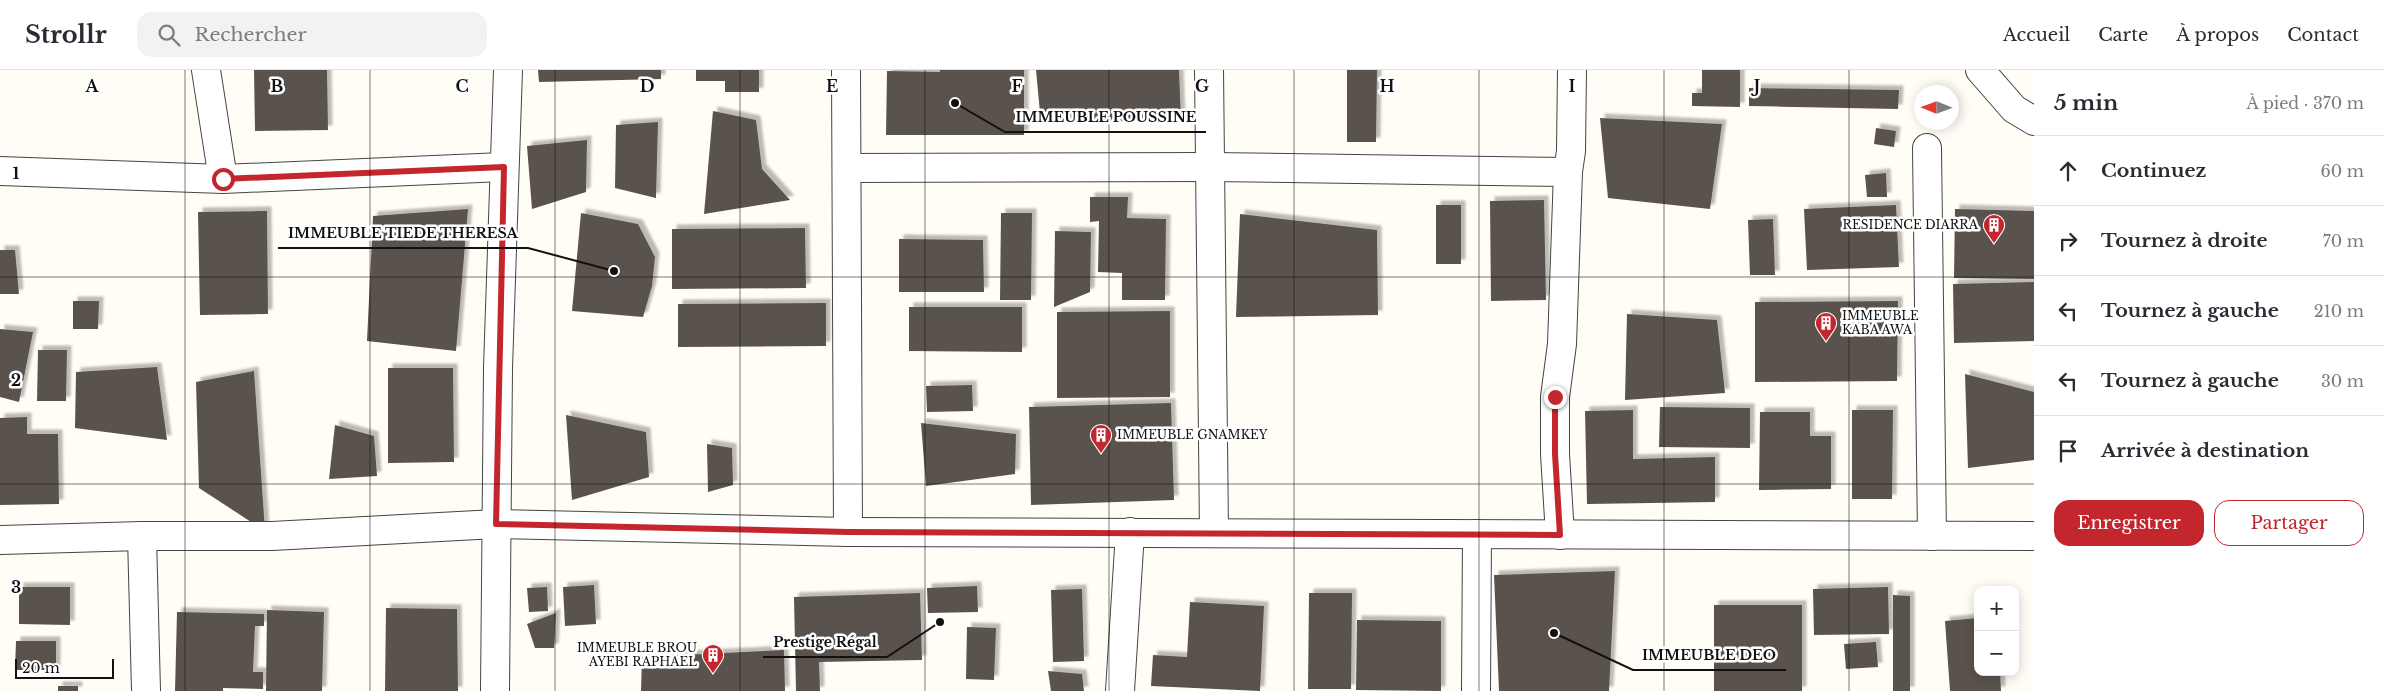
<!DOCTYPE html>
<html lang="fr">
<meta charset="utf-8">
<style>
body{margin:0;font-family:"Libre Baskerville",serif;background:#f2f2f3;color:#2b2b33}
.controls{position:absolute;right:15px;bottom:15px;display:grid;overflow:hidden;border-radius:10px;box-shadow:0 2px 12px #0003}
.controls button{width:45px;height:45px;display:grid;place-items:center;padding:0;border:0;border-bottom:1px solid #e1e1e2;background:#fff;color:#2b2b33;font:25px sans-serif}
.compass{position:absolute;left:1914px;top:15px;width:45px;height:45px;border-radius:50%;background:#fff;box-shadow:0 2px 12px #0003;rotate:271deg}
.scale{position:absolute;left:15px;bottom:12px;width:99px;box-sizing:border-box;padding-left:5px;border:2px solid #111;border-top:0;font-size:14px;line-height:18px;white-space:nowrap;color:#111;-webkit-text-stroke:4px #fff;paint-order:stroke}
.stop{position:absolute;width:15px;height:15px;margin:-11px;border:4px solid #c4262e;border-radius:50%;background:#fff}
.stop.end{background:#c4262e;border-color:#fff;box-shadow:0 1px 5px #0008}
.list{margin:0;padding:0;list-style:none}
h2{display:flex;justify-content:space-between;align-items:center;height:65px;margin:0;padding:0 20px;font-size:21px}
h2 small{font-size:16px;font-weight:400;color:#7c7c81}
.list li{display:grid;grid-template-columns:32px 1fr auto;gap:15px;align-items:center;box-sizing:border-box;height:70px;padding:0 20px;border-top:1px solid #e1e1e2}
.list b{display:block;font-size:19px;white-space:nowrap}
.list em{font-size:16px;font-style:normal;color:#7c7c81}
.actions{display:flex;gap:10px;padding:15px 20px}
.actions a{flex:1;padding:11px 0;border:1px solid #c4262e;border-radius:15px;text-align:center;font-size:18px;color:#c4262e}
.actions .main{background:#c4262e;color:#fff}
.icon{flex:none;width:28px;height:28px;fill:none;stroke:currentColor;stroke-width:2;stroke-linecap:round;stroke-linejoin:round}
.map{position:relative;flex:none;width:2034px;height:621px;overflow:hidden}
header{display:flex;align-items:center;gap:30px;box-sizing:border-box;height:70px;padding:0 25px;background:#fff;border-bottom:1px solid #e1e1e2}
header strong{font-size:24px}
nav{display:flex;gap:28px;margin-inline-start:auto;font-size:18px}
.search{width:350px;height:45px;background:#f2f2f3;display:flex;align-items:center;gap:12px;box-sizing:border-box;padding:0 18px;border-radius:15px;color:#7c7c81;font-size:19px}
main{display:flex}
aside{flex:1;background:#fff}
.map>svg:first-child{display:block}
.building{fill:#5a524d;filter:url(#shadow)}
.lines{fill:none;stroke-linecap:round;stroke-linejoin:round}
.minor-casing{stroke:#444;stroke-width:30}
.minor{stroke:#fff;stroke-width:28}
.route{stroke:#c4262e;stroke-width:6}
.grid{fill:none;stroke:#111;stroke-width:1;stroke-opacity:0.55}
.labels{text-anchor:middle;stroke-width:5;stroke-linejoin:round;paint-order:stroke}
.poi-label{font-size:12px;fill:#111;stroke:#fff;text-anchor:end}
.grid-label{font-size:16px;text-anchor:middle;font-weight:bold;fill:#111;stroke:#fff;stroke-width:5;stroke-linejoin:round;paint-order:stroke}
.leader{fill:none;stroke:#111;stroke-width:2}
.callout-dot{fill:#111;stroke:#fff;stroke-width:2}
.callout-label{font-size:14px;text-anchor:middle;font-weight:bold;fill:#111;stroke:#fff;stroke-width:5;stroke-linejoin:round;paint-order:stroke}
</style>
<header>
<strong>Strollr</strong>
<div class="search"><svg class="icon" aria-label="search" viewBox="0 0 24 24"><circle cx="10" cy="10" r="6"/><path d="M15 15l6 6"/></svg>Rechercher</div>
<nav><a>Accueil</a><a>Carte</a><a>À propos</a><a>Contact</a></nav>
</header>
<main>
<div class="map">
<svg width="2034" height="621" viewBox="0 0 2034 621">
<defs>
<filter id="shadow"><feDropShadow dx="4.5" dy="-4.5" stdDeviation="1" flood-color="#0004"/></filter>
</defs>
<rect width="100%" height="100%" fill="#fffdf5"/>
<g class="building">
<path d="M254 0H327L328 60 255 61Z"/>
<path d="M538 0H661V9L539 12Z"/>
<path d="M696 0H759V22H725V11H696Z"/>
<path d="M940 0H1024V65H886L887 1 940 2Z"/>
<path d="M1036 0H1179L1181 50 1041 53Z"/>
<path d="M1347 0H1377L1376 72H1347Z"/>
<path d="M1702 0H1740V37L1692 36V23H1702Z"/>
<path d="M1749 18 1899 20 1898 39 1749 36Z"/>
<path d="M713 41 756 50 762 99 790 130 704 144Z"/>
<path d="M1600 48 1722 54 1710 139 1608 128Z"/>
<path d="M658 52 656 128 615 118 616 55Z"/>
<path d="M1876 58 1896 61 1894 77 1874 74Z"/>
<path d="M587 70 586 122 532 139 527 76Z"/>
<path d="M1886 103 1887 127H1867L1865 105Z"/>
<path d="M1090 127H1128L1127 148 1166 149 1165 230H1122V203L1098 202 1099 151 1090 152Z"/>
<path d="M1544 130 1546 230 1491 231 1490 131Z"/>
<rect x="1436" y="135" width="25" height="59"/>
<path d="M1896 135 1899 197 1807 200 1804 139Z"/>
<path d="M468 139 456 281 367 271 373 146Z"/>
<path d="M1955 139 2034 141V209L1954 208Z"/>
<path d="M267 141 268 244 200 245 198 142Z"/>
<path d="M581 143 638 154 655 187 652 216 643 247 572 241Z"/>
<path d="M1001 143H1032L1031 230H1000Z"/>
<path d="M1240 144 1377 160 1378 245 1236 247Z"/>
<path d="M1773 149 1775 205H1750L1748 150Z"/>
<path d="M805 158 806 218 672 219V159Z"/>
<path d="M1055 161 1091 162 1090 222 1054 237Z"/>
<path d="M899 169 983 170 984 222H899Z"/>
<path d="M0 180H15L19 224H0Z"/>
<path d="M2034 212V271L1954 273 1953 214Z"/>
<path d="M73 231H99L98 259H73Z"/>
<path d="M1898 231 1897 311 1755 312V232Z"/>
<path d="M826 233V276L678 277V234Z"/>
<path d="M909 237H1022V282L909 281Z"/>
<path d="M1170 241V327L1057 328V242Z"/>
<path d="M1627 244 1717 250 1725 323 1625 330Z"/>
<path d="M0 259 33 262 19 332 0 327Z"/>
<path d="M38 280H67L66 331H37Z"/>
<path d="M157 297 167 370 75 358 76 302Z"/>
<path d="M388 298H453L454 392 388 393Z"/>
<path d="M254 301 265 461 199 418 196 312Z"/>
<path d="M1965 304 2034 322V390L1968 398Z"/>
<path d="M972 315 973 341 927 342 926 316Z"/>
<path d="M1171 333 1174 430 1031 435 1029 337Z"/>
<path d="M1660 337 1750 338V378L1659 377Z"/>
<path d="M1633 340V389L1715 387V432L1587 434 1585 341Z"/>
<path d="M1852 340H1893L1892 429H1852Z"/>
<path d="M1760 342H1810V366H1831V419L1759 420Z"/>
<path d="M566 345 646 362 649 407 572 430Z"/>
<path d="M27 347V364H58L59 434 0 435V348Z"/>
<path d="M921 353 1016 364 1015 404 926 416Z"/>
<path d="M335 355 374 366 377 406 329 409Z"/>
<path d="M707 374 732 378 733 415 708 422Z"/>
<path d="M1615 501 1609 621H1499L1494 505Z"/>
<path d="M594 515 596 554 565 556 563 517Z"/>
<path d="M977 516 978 542 928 543 927 518Z"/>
<path d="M19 517H70V555L19 554Z"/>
<path d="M547 517 548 541 529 542 527 518Z"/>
<path d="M1888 517 1889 564 1814 565 1813 519Z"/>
<path d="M1082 519 1084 591 1053 592 1051 520Z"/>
<path d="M920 523 922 590 819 592 820 621H796L794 527Z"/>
<path d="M1309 523H1352L1351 619H1308Z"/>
<path d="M1893 525 1910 526V621H1893Z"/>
<path d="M1190 532 1264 536 1260 621 1151 616 1153 585 1187 587Z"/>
<rect x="1714" y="535" width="88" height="86"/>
<path d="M386 538 457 539 458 621H385Z"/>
<path d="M267 540 324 542 322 621H266Z"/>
<path d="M177 542 264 544V556H255L253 602H263V619L223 618V621H175Z"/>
<path d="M556 543 554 578H535L527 554Z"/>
<path d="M1978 548V602H2000L2001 621H1950L1945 551Z"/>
<path d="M1357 550 1441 551V621L1356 620Z"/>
<path d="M967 557 996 558 994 610 966 609Z"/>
<path d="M16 571H56V600H15Z"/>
<path d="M1876 572 1878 597 1846 599 1844 574Z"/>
<path d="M784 580 785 621H641L642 587Z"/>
<path d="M1048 601 1082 604 1084 621H1051Z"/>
<rect x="58" y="616" width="20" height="5"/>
</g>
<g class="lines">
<g class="minor-casing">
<g id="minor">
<path d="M206 0 223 109"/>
<path d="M846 0 848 462"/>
<path d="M1209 0 1214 463"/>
<path d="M1980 0 2014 39 2034 51"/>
<path d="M1927 78 1932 466"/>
<path d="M847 98 1210 97 1568 102"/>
<path d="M0 101 223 109 503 97"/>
<path d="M1560 465 1555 384V327L1562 274 1568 102 1571 81 1572 0"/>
<path d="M142 466 146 621"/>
<path d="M0 470 142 466H272L496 454 848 462 2034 466"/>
<path d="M495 621 498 298 508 0"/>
<path d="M1120 621 1130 462"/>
<path d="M1476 621 1477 464"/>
</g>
</g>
<use href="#minor" class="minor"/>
</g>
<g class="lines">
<path class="route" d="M223 109 504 97 496 454 848 462 1560 465 1555 384V327"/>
</g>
<path class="grid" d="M185 0V621M370 0V621M555 0V621M740 0V621M925 0V621M1109 0V621M1294 0V621M1479 0V621M1664 0V621M1849 0V621M0 207H2034M0 414H2034"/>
<defs>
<g id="building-pin" transform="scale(1.125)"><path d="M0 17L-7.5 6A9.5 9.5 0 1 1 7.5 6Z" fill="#c4262e" stroke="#fff"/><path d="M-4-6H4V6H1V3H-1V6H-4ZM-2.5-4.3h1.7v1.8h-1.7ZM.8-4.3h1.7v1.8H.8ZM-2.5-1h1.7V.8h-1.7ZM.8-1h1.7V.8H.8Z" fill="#fff"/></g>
</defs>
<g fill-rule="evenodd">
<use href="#building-pin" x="1994" y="155"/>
<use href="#building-pin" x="1826" y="253"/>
<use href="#building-pin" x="1101" y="365"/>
<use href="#building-pin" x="713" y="585"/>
</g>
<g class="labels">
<g class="poi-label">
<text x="1978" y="159">RESIDENCE DIARRA</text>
<text x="1842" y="250" text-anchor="start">IMMEUBLE<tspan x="1842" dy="14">KABA AWA</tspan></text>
<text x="1117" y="369" text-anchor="start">IMMEUBLE GNAMKEY</text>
<text x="697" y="582">IMMEUBLE BROU<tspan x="697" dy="14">AYEBI RAPHAEL</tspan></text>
</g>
</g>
<g class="grid-label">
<text x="92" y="22">A</text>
<text x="277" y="22">B</text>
<text x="462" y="22">C</text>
<text x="647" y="22">D</text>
<text x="832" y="22">E</text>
<text x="1017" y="22">F</text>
<text x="1202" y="22">G</text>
<text x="1387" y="22">H</text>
<text x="1572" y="22">I</text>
<text x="1757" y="22">J</text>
<text x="16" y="109">1</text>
<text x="16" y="316">2</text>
<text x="16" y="523">3</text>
</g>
<path class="leader" d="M955 33L1005 62H1206M614 201L528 178H278M940 552L887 587H763M1554 563L1633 600H1786"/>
<g class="callout-dot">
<circle cx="955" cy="33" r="5"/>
<circle cx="614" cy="201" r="5"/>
<circle cx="940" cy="552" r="5"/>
<circle cx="1554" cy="563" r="5"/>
</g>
<g class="callout-label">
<text x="1106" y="52">IMMEUBLE POUSSINE</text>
<text x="403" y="168">IMMEUBLE TIEDE THERESA</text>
<text x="825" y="577">Prestige Régal</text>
<text x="1709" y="590">IMMEUBLE DEO</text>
</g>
</svg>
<div class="controls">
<button>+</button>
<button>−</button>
</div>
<svg class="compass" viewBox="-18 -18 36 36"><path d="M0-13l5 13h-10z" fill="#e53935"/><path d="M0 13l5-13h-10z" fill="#7c7c81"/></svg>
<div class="scale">20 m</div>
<div class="stop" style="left:223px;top:109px"></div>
<div class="stop end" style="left:1555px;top:327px"></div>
</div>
<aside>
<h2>5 min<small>À pied · 370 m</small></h2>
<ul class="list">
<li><svg class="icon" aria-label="ahead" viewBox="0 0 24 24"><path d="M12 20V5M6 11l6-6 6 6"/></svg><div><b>Continuez</b></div><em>60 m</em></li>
<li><svg class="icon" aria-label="right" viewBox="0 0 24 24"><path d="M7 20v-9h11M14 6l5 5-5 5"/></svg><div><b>Tournez à droite</b></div><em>70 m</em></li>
<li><svg class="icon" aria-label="left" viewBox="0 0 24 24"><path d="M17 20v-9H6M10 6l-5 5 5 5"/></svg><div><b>Tournez à gauche</b></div><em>210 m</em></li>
<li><svg class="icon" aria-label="left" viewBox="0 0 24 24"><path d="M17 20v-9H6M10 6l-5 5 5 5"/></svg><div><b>Tournez à gauche</b></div><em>30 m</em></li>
<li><svg class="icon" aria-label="arrive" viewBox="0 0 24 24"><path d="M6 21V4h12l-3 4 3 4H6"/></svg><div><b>Arrivée à destination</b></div></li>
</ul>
<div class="actions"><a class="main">Enregistrer</a><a>Partager</a></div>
</aside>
</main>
